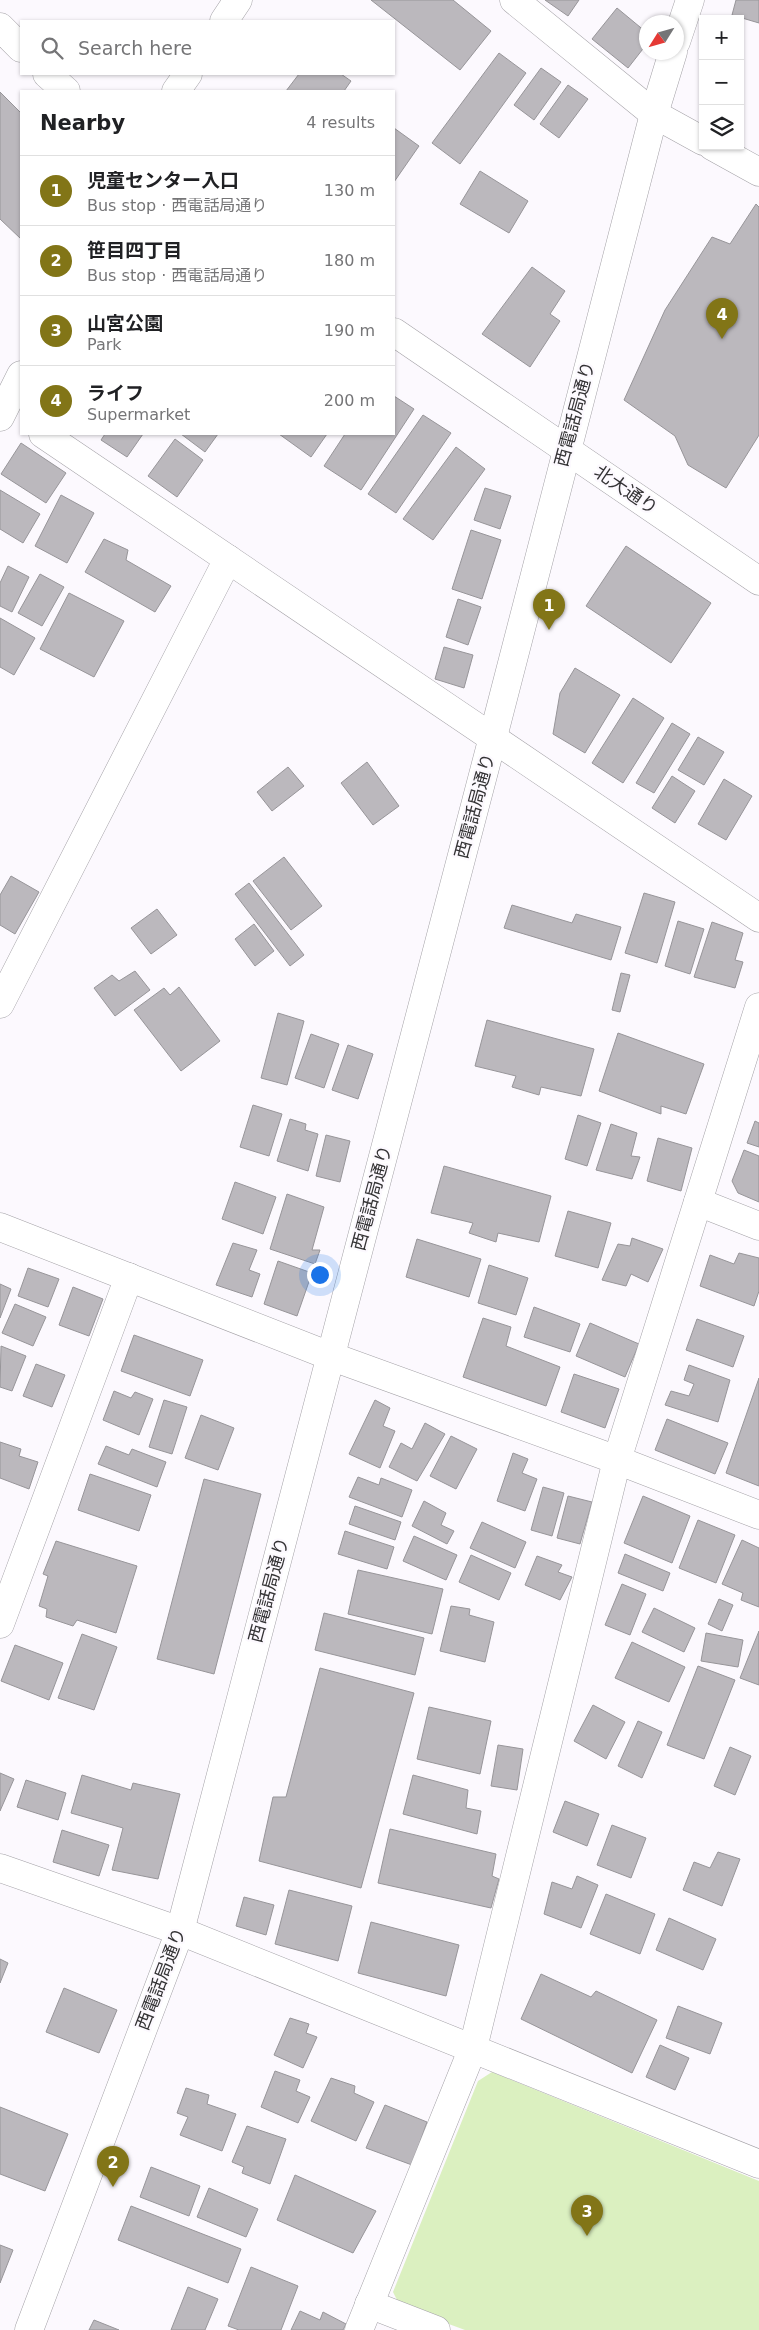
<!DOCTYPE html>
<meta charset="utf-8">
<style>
body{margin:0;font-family:"DejaVu Sans","Noto Sans JP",sans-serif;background:#f2f2f2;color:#202124}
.controls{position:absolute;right:15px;top:15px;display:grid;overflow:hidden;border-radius:0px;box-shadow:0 1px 4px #0004}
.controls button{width:45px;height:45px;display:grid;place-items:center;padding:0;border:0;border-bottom:1px solid #e0e0e0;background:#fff;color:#202124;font:25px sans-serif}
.compass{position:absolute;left:639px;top:15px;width:45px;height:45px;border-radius:50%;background:#fff;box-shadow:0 1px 4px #0004;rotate:233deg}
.you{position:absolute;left:319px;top:1274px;width:18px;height:18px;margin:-12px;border:4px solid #fff;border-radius:50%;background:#1a73e8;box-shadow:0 0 0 8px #1a73e833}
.badge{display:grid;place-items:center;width:32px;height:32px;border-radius:50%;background:#827517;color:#fff;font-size:16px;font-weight:700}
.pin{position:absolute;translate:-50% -41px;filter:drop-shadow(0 1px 2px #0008)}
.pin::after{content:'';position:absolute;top:26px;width:18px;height:15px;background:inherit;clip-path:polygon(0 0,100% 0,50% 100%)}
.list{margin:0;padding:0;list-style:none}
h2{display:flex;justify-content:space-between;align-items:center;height:65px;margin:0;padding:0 20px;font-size:21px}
h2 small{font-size:16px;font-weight:400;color:#757577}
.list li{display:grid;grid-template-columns:32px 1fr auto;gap:15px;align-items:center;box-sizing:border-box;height:70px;padding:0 20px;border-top:1px solid #e0e0e0}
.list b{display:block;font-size:19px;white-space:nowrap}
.list p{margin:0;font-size:16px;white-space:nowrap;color:#757577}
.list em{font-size:16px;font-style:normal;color:#757577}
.icon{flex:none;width:28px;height:28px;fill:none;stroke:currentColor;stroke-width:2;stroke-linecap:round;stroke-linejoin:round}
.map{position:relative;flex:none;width:759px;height:2330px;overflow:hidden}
.search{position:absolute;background:#fff;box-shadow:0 1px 4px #0004;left:20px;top:20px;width:375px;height:55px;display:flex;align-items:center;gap:12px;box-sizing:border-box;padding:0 18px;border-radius:0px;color:#757577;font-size:19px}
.panel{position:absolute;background:#fff;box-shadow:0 1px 4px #0004;left:20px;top:90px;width:375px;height:345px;border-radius:0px}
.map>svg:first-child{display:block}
.green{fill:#dbf0c0}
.building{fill:#bbb8bd;stroke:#979599}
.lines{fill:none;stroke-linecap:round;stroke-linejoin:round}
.minor-casing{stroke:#a4a2a7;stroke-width:29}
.tertiary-casing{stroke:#a4a2a7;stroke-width:29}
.minor{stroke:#fff;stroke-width:28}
.tertiary{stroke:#fff;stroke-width:28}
.labels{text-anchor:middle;stroke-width:4.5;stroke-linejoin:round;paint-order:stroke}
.street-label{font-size:18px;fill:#343335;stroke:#fcf9fe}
</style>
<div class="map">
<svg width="759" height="2330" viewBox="0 0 759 2330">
<rect width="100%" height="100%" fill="#fcf9fe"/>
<path class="green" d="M492 2072 759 2181V2330H465L400 2306 393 2292 478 2081Z"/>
<g class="building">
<path d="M371 0H453L491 31 460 70Z"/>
<path d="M545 0H579L568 16Z"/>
<path d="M736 0H759V23L732 15Z"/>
<path d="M617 8 646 32V45L628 68 592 39Z"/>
<path d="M499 53 526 73 460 164 432 143Z"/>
<path d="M541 68 561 82 534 120 514 105Z"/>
<path d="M299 74H341L351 81 344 91H286Z"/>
<path d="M568 85 588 99 559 138 540 124Z"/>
<path d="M0 92 21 113V239L0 219Z"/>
<path d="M394 128 419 146 394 182Z"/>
<path d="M480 171 528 201 509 233 460 204Z"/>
<path d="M756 204 759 207V435L726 488 688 465 675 436 624 400 665 310 712 237 730 244Z"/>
<path d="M532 267 565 291 550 314 560 321 530 367 482 334Z"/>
<path d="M394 396 414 409 361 490 324 466 345 434H394Z"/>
<path d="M423 415 451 433 396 513 368 494Z"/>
<path d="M105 434H143L127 457 101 440Z"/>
<path d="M181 434H218L205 452Z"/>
<path d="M279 434H327L311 457Z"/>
<path d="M175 439 203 460 177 497 148 476Z"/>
<path d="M21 443 66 473 46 503 1 474Z"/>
<path d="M456 447 485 469 433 540 403 519Z"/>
<path d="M485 488 511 496 500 529 474 520Z"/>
<path d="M0 490 40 514 23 543 0 529Z"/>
<path d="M61 495 94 513 67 563 35 546Z"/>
<path d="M471 530 501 540 482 599 452 589Z"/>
<path d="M104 539 128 550 126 560 171 586 155 612 85 572Z"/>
<path d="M626 546 711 603 671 663 586 606Z"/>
<path d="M8 566 29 577 12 612 0 606V583Z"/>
<path d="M40 574 64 587 42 626 18 613Z"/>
<path d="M69 593 124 621 94 677 40 649Z"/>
<path d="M458 599 481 607 468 645 446 637Z"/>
<path d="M0 618 35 638 14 675 0 667Z"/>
<path d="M444 647 473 655 464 688 435 679Z"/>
<path d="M575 668 620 695 585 753 553 734 560 693Z"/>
<path d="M633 698 664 718 623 783 592 763Z"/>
<path d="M672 723 690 734 654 793 636 783Z"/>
<path d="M698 737 724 752 704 785 678 770Z"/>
<path d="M367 762 399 806 373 825 341 783Z"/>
<path d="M288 767 304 786 272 811 257 792Z"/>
<path d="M672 776 695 791 675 823 652 808Z"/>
<path d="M724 779 752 796 726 840 698 824Z"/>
<path d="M284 857 322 906 291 930 253 881Z"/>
<path d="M11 876 39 892 15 934 0 925V895Z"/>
<path d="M249 883 304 955 290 966 235 894Z"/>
<path d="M644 893 675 902 657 963 625 953Z"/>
<path d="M512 905 572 923 576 914 621 927 611 960 504 928Z"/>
<path d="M157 909 177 935 151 954 131 928Z"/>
<path d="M678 921 704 929 690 974 665 966Z"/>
<path d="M712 922 743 933 735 960 743 962 735 988 694 977Z"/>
<path d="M254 924 274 951 255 966 235 939Z"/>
<path d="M135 971 150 990 115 1016 94 988 112 975 119 981Z"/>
<path d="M621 973 630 975 620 1012 612 1010Z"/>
<path d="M179 987 220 1041 181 1071 134 1010 164 988 170 995Z"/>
<path d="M278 1013 304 1021 287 1085 261 1078Z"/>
<path d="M487 1020 594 1049 581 1096 541 1087 539 1095 512 1087 516 1076 475 1066Z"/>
<path d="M618 1033 704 1064 686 1114 661 1106V1114L599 1091Z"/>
<path d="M311 1034 339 1044 324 1088 295 1078Z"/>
<path d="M348 1045 373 1054 358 1099 332 1090Z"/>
<path d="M253 1105 282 1114 269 1156 240 1147Z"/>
<path d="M578 1115 601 1123 587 1166 565 1159Z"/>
<path d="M290 1119 306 1124 305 1130 318 1134 308 1171 277 1161Z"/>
<path d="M755 1121 759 1123V1147L747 1143Z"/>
<path d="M611 1124 637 1133 631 1156 640 1157 632 1179 596 1170Z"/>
<path d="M326 1135 350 1141 340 1182 316 1176Z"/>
<path d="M658 1138 692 1148 681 1191 647 1181Z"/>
<path d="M744 1150 759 1156V1202L738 1193 732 1181Z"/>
<path d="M444 1166 551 1196 539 1242 498 1233 496 1242 469 1233 473 1223 431 1213Z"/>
<path d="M235 1182 276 1197 263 1234 222 1219Z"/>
<path d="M287 1194 324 1207 312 1250H320L315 1264 270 1249Z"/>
<path d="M568 1211 611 1223 598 1268 555 1256Z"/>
<path d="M632 1238 663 1249 648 1282 631 1274 626 1286 602 1280 618 1244 630 1246Z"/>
<path d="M417 1239 481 1259 469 1297 406 1277Z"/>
<path d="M233 1243 257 1250 249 1270 260 1274 252 1297 216 1285Z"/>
<path d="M739 1253 759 1258V1291L754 1306 700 1286 710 1255 734 1264Z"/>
<path d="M278 1261 312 1273 297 1316 264 1304Z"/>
<path d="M489 1265 528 1278 516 1315 478 1303Z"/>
<path d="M28 1268 59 1279 48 1307 18 1296Z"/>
<path d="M0 1284 11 1289 0 1318Z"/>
<path d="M73 1287 103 1299 89 1336 59 1325Z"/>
<path d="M15 1304 46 1317 33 1346 2 1333Z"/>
<path d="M534 1307 580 1324 570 1352 524 1337Z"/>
<path d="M483 1318 511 1327 506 1346 560 1367 546 1406 463 1377Z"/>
<path d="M697 1319 744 1336 733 1367 686 1350Z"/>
<path d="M590 1323 639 1344 625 1377 576 1356Z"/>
<path d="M134 1335 203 1360 190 1396 121 1371Z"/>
<path d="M1 1346 26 1356 12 1391 0 1387Z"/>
<path d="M36 1364 65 1375 52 1407 23 1396Z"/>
<path d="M689 1365 730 1380 718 1422 665 1405 671 1391 689 1396 694 1384 684 1380Z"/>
<path d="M574 1374 619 1389 605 1428 561 1412Z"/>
<path d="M759 1378V1486L726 1473Z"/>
<path d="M114 1391 131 1398 135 1392 153 1399 139 1435 103 1420Z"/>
<path d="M164 1400 187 1407 172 1454 149 1447Z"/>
<path d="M375 1400 390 1408 383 1426 395 1431 380 1468 349 1454Z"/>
<path d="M201 1415 234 1428 218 1470 185 1458Z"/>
<path d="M667 1419 728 1443 715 1474 655 1450Z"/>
<path d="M425 1423 445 1434 417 1481 389 1467 401 1443 412 1449Z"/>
<path d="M451 1436 477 1449 456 1489 430 1476Z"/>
<path d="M0 1442 21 1449 19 1456 38 1462 29 1489 0 1478Z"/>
<path d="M106 1446 129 1455 132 1449 166 1462 157 1487 98 1464Z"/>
<path d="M513 1453 528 1459 522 1473 537 1479 525 1511 497 1501Z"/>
<path d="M90 1474 151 1495 139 1531 78 1510Z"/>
<path d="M358 1477 379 1485 381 1478 412 1490 402 1517 349 1497Z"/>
<path d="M204 1479 261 1494 214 1674 157 1659Z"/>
<path d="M543 1487 564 1493 552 1536 531 1530Z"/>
<path d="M568 1496 592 1502 580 1544 557 1538Z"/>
<path d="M643 1496 690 1516 672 1563 624 1543Z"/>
<path d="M424 1501 446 1513 441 1525 454 1531 447 1544 412 1526Z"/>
<path d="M355 1506 401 1522 395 1540 349 1524Z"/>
<path d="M698 1520 735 1535 716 1583 679 1568Z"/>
<path d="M482 1522 526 1542 515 1568 470 1548Z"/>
<path d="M345 1531 394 1547 387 1569 338 1554Z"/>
<path d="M414 1536 457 1555 446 1580 403 1561Z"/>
<path d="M742 1540 759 1548V1607L741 1600 743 1593 722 1584Z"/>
<path d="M56 1541 137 1566 116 1633 77 1620 73 1626 46 1617 47 1609 39 1606 48 1576 43 1574Z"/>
<path d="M625 1554 670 1573 663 1591 618 1573Z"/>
<path d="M471 1555 511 1573 499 1600 459 1582Z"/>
<path d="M537 1556 562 1565 558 1572 572 1577 560 1600 525 1585Z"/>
<path d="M358 1570 443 1589 432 1634 348 1614Z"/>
<path d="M622 1584 646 1594 630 1635 605 1625Z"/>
<path d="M719 1599 733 1605 722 1631 708 1624Z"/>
<path d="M451 1606 470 1609 469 1615 494 1622 485 1662 440 1651Z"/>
<path d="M654 1608 695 1628 684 1652 642 1632Z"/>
<path d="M324 1613 424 1638 415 1675 315 1650Z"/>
<path d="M759 1631V1685L740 1678Z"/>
<path d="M706 1633 743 1640 738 1667 701 1661Z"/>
<path d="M82 1634 117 1647 94 1710 58 1698Z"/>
<path d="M632 1642 685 1667 669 1702 615 1678Z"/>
<path d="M15 1645 63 1663 49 1700 1 1681Z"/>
<path d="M698 1666 735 1680 704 1759 667 1745Z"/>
<path d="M320 1668 414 1693 361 1888 259 1861 273 1797H286Z"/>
<path d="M593 1705 625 1722 606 1759 574 1741Z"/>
<path d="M429 1707 491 1721 480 1774 417 1759Z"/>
<path d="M638 1721 662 1732 642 1778 618 1766Z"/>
<path d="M498 1745 523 1749 517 1790 491 1786Z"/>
<path d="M730 1747 751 1756 735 1795 714 1786Z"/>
<path d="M0 1773 14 1779 0 1811Z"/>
<path d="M82 1775 131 1790 133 1783 180 1794 158 1879 112 1870 123 1828 71 1813Z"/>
<path d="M413 1775 468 1790 466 1808 481 1811 477 1834 403 1814Z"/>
<path d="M26 1780 66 1793 58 1820 17 1807Z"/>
<path d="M565 1801 599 1814 587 1846 553 1832Z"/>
<path d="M612 1825 646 1838 631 1878 597 1865Z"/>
<path d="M390 1829 496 1854 492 1876 499 1879 491 1908 378 1883Z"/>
<path d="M62 1830 109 1845 99 1876 53 1862Z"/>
<path d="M718 1852 740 1859 722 1906 683 1890 694 1862 710 1868Z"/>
<path d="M577 1876 598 1885 581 1928 544 1914 552 1882 572 1889Z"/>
<path d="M289 1890 352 1906 338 1961 275 1944Z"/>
<path d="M606 1894 655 1914 640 1954 590 1934Z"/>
<path d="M244 1897 274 1905 266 1935 236 1926Z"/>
<path d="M669 1918 716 1939 703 1970 656 1950Z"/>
<path d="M371 1922 459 1945 446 1996 358 1973Z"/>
<path d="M0 1959 8 1963 0 1983Z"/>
<path d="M541 1974 591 1997 596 1991 657 2020 632 2073 521 2019Z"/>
<path d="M64 1988 117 2010 99 2053 46 2032Z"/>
<path d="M678 2006 722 2023 710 2054 666 2038Z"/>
<path d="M290 2018 309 2024 306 2033 317 2037 303 2068 274 2055Z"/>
<path d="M660 2045 689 2058 675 2090 646 2077Z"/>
<path d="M275 2071 300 2080 296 2091 310 2097 298 2123 261 2107Z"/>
<path d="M331 2078 355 2086 354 2093 374 2102 356 2141 311 2121Z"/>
<path d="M186 2088 209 2095 207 2104 236 2114 222 2151 180 2135 188 2117 177 2113Z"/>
<path d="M385 2105 427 2122 412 2165 366 2148Z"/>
<path d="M0 2107 68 2134 45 2191 0 2174Z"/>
<path d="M247 2126 286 2139 270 2184 242 2173 244 2167 232 2162Z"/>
<path d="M151 2167 200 2186 189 2216 140 2197Z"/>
<path d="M295 2175 376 2211 353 2253 277 2220Z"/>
<path d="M209 2188 258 2209 246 2237 197 2217Z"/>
<path d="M131 2206 241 2249 228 2283 118 2240Z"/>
<path d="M0 2245 13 2250 0 2283Z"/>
<path d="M251 2267 298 2286 281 2330H239L228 2326Z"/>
<path d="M188 2287 218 2299 205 2330H171Z"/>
<path d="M300 2311 320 2320 323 2312 346 2324 343 2330H291Z"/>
<path d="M94 2320 119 2330H89Z"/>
</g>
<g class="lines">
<g class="minor-casing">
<g id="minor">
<path d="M514 0 654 114 703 141"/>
<path d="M224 21 238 0"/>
<path d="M176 91 188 74"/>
<path d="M712 146 759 172"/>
<path d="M0 417 21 375"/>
<path d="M43 434 759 918"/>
<path d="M0 1004 228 559"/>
<path d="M698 1202 759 1226"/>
<path d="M0 1227 330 1356 617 1460 759 1515"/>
<path d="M0 1624 129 1277"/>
<path d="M0 1868 180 1931 759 2164"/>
<path d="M369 2304 436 2330"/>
<path d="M359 2330 473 2048 617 1460 759 1007"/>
</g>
</g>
<g class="tertiary-casing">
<g id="tertiary">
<path d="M0 27 21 48"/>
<path d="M676 42 690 0"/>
<path d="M47 74 66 91"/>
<path d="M394 332 759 581"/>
<path d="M29 2330 180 1931 493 737 654 114 673 52"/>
</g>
</g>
<use href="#minor" class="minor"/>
<use href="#tertiary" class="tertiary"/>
</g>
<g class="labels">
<g class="street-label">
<text transform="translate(575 414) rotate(-75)" y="6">西電話局通り</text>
<text transform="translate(626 490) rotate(34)" y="6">北大通り</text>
<text transform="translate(475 806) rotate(-75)" y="6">西電話局通り</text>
<text transform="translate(372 1198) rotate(-75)" y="6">西電話局通り</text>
<text transform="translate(269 1590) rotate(-75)" y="6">西電話局通り</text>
<text transform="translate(161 1979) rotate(-69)" y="6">西電話局通り</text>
</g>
</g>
</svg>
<div class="controls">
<button>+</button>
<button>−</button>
<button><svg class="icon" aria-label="layers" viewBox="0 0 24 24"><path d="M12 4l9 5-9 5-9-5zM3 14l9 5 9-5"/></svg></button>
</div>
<svg class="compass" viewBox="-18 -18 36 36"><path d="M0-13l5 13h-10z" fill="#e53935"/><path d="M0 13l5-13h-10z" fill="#757577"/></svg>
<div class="you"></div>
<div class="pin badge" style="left:549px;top:630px">1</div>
<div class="pin badge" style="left:113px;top:2187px">2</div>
<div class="pin badge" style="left:587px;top:2236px">3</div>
<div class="pin badge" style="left:722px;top:339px">4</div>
<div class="search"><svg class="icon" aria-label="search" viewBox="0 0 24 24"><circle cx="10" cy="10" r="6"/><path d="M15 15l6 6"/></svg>Search here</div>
<section class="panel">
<h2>Nearby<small>4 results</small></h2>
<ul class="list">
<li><span class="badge">1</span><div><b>児童センター入口</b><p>Bus stop · 西電話局通り</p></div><em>130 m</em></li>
<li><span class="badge">2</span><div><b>笹目四丁目</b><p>Bus stop · 西電話局通り</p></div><em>180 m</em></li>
<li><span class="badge">3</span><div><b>山宮公園</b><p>Park</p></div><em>190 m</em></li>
<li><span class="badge">4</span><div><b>ライフ</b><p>Supermarket</p></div><em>200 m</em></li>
</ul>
</section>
</div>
